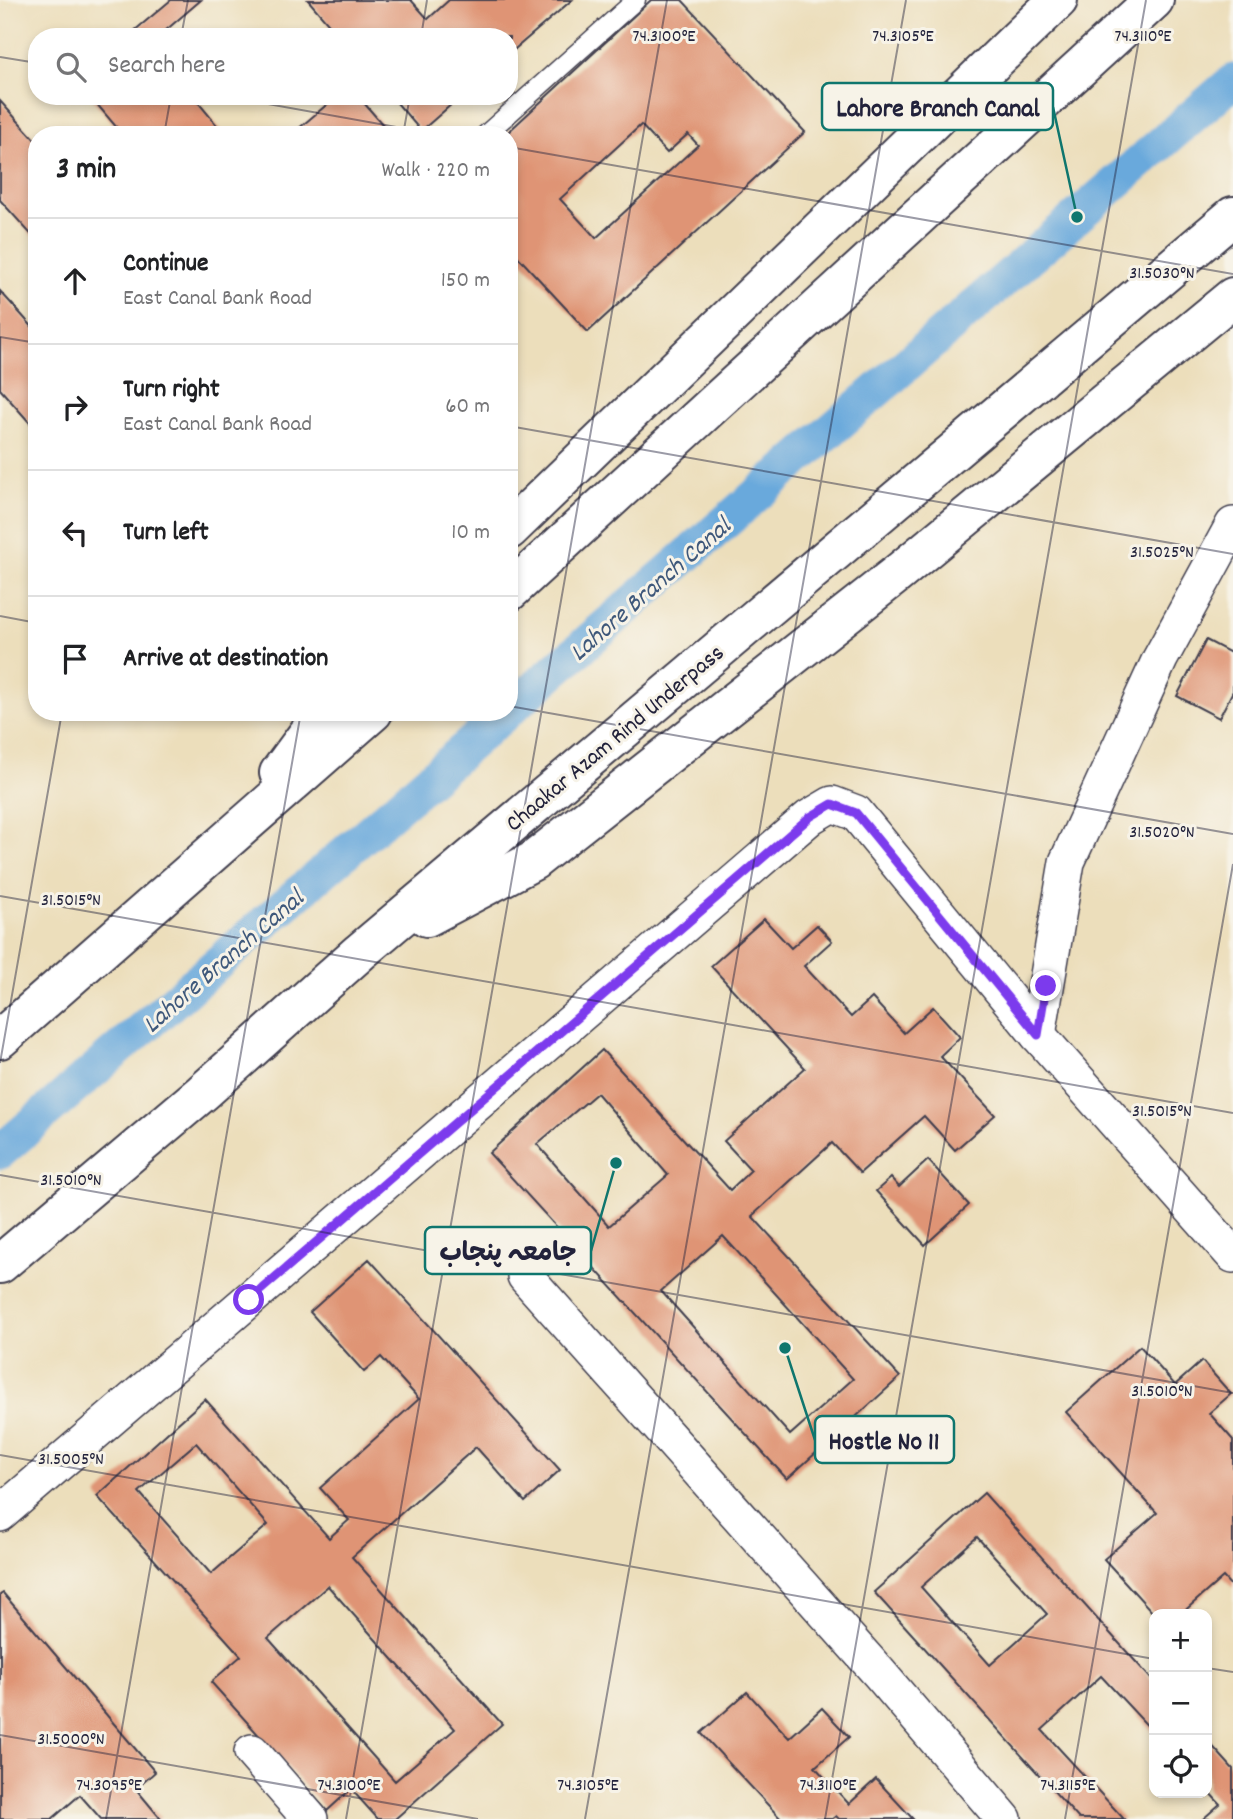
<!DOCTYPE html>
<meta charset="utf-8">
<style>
body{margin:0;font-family:Dekko,"Playpen Sans Arabic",sans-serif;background:#f6f6f6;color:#202124}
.controls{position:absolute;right:21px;bottom:21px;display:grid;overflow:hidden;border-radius:14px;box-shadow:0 4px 10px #0003}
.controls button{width:63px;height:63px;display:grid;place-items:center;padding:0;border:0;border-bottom:2px solid #e0e0e0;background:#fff;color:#202124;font:35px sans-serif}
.stop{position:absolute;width:21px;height:21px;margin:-16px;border:5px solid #7c3aed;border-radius:50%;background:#fff}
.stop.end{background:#7c3aed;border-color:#fff;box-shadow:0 2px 7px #0008}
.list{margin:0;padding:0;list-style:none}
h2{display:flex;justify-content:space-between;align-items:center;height:91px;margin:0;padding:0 28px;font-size:30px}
h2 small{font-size:23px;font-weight:400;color:#757577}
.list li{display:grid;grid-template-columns:46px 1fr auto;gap:21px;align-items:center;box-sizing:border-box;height:126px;padding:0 28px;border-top:2px solid #e0e0e0}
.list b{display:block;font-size:26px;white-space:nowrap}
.list p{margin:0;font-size:23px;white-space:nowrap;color:#757577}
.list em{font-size:23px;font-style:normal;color:#757577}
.icon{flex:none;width:38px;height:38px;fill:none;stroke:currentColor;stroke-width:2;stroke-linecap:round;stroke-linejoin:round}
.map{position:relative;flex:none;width:1233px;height:1819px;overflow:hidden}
.search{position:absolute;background:#fff;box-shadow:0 4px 10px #0003;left:28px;top:28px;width:490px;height:77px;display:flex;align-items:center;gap:18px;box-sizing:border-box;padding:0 24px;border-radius:28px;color:#757577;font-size:26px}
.panel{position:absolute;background:#fff;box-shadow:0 4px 10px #0003;left:28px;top:126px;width:490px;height:595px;border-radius:28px}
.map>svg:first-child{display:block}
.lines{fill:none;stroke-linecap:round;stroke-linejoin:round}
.canal{stroke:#69a9dc;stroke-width:35}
.building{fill:#df9474;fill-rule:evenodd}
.service-casing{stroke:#403e4e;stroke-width:21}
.minor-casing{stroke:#403e4e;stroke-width:38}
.trunk-casing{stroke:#403e4e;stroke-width:42}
.service{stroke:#fff;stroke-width:18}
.minor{stroke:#fff;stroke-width:35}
.trunk{stroke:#fff;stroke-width:38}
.route{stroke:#7c3aed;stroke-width:9}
.ticks{fill:none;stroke:#22223b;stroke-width:2;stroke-opacity:0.45}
.labels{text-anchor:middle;stroke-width:6;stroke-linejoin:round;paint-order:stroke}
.street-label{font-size:24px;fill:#22223b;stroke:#f7f3e8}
.water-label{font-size:26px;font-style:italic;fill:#3e587b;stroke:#f7f3e8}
.ticks-label{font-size:18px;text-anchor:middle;fill:#22223b;stroke:#f7f3e8;stroke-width:6;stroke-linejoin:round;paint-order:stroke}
.leader{fill:none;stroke:#0f766e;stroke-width:2.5}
.callout-dot{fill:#0f766e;stroke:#f7f3e8;stroke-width:2.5}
.callout{fill:#f7f3e8;stroke:#0f766e;stroke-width:2.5}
.callout-label{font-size:26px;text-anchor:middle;font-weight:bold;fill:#22223b}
</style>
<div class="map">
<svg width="1233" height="1819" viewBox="0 0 1233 1819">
<rect width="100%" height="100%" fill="#f7f3e8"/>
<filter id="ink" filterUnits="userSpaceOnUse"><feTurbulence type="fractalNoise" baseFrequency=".0143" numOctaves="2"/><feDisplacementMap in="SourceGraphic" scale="14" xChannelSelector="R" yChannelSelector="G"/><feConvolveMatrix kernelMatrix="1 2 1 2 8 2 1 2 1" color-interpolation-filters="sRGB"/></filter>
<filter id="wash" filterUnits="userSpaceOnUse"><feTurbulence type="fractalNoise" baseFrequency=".00686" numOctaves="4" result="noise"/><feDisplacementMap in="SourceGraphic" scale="28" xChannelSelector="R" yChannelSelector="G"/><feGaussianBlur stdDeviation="1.57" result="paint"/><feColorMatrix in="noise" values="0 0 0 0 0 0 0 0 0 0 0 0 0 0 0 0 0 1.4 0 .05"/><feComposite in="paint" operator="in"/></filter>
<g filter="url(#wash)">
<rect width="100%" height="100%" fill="#ecdebb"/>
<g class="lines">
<g class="canal">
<path d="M509 710 1233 81"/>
<path d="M0 1152 507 712"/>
</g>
</g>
<g id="blocks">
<g class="building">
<path d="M171 0H201L158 37H127Z"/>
<path d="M308 0H411L428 19 449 0H572L509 54V37H340Z"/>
<path d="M651 0H682L805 132 588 332 509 247V135H505ZM641 125 667 153 688 134 698 145 596 238 560 199Z"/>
<path d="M90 96H193L225 135H123Z"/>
<path d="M337 96H372L364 103 389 132 386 135H291Z"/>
<path d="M391 96H461L421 131Z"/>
<path d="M0 101 37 142V241L0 200Z"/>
<path d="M0 291 37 332V431L0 389Z"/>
<path d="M1206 640 1233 654V691L1219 718 1177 696Z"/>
<path d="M764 919 791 948 817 925 832 941 804 966 851 1017 872 998 904 1033 933 1007 960 1037 940 1056 995 1115 955 1150 924 1116 860 1173 832 1143 752 1216 900 1377 787 1479 489 1153 602 1050 730 1190 751 1170 724 1141 805 1068 711 966ZM597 1093 668 1175 609 1226 537 1144ZM723 1236 853 1379 790 1435 661 1291Z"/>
<path d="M928 1160 969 1205 925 1245 876 1191 891 1178 899 1187Z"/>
<path d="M369 1259 560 1470 525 1502 476 1447 352 1557 502 1724 395 1819H378L351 1789 327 1811 211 1682 241 1656 97 1496 205 1399 329 1538 349 1520 320 1488 419 1399 381 1357 364 1372 310 1312ZM196 1443 268 1525 211 1574 139 1492ZM328 1586 455 1729 395 1781 268 1638Z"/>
<path d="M1140 1346 1175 1385 1202 1361 1231 1394 1209 1413 1233 1440V1588L1223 1577 1181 1614H1154L1104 1559 1157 1513 1066 1412Z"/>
<path d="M984 1493 1154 1682V1733L1101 1676 1042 1730 1124 1819H1079L874 1592ZM977 1537 1047 1614 990 1665 921 1587Z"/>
<path d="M3 1593 155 1772 136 1789 161 1819H101L80 1795 52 1819H0V1595Z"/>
<path d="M747 1692 789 1738 822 1708 849 1737 815 1767 849 1804 876 1779 913 1819H839L836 1816 832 1819H781L701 1733Z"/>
<path d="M1207 1740 1233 1769V1819H1203L1220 1804 1207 1790Z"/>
</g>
</g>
</g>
<g filter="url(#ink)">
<use href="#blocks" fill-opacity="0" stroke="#403e4e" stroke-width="2"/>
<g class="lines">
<g class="service-casing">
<path id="service" d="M485 135 636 0"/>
</g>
<g class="minor-casing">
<g id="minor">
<path d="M1038 1035 1067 862 1160 659 1233 525"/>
<path d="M525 1276 880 1674 1004 1819"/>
<path d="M0 1514 810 817 832 804 856 813 1038 1035 1233 1255"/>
<path d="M252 1752 310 1819"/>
</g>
</g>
<g class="trunk-casing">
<g id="trunk">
<path d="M509 530 1058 0"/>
<path d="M509 592 1154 0"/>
<path d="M279 773 324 712"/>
<path d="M427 917 533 861 897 574 1233 297"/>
<path d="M0 1039 373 712"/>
<path d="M0 1264 202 1093 360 952 1233 216"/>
</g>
</g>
<use href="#service" class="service"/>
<use href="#minor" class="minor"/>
<use href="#trunk" class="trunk"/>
</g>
</g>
<g class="lines" filter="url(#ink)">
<path class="route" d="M249 1300 810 817 832 804 856 813 1038 1035 1046 986"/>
</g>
<path class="ticks" d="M181 37 188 0M421 37 427 0M0 57 37 63M223 96 441 135M164 135 171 96M403 135 410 96M509 147 1233 274M0 337 37 343M509 426 1233 554M0 616 37 623M509 706 1233 834M0 896 1233 1113M0 1063 62 712M0 1175 1233 1393M0 1455 1154 1659M1207 1668 1233 1672M0 1735 478 1819M106 1819 301 712M346 1819 667 0M585 1819 906 0M825 1819 1146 0M1065 1819 1233 864"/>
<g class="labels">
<g class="street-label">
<text transform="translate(614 737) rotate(-40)" y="8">Chaakar Azam Rind Underpass</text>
</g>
<g class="water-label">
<text transform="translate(649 588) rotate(-41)" y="9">Lahore Branch Canal</text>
<text transform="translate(222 960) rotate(-41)" y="9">Lahore Branch Canal</text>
</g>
</g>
<g class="ticks-label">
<text x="664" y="41">74.3100°E</text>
<text x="903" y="41">74.3105°E</text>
<text x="1143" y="41">74.3110°E</text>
<text x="1162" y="278">31.5030°N</text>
<text x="1162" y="557">31.5025°N</text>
<text x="1162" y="837">31.5020°N</text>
<text x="71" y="905">31.5015°N</text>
<text x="1162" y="1116">31.5015°N</text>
<text x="71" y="1185">31.5010°N</text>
<text x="1162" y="1396">31.5010°N</text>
<text x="71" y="1464">31.5005°N</text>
<text x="71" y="1744">31.5000°N</text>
<text x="109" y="1790">74.3095°E</text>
<text x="349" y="1790">74.3100°E</text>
<text x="588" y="1790">74.3105°E</text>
<text x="828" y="1790">74.3110°E</text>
<text x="1068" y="1790">74.3115°E</text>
</g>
<path class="leader" d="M1077 217L1053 107M616 1163L591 1251M785 1348L815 1440"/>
<g class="callout-dot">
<circle cx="1077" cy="217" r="7"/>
<circle cx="616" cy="1163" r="7"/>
<circle cx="785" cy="1348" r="7"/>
</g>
<g class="callout">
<rect x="822" y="83" width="231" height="47" rx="7"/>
<rect x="425" y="1227" width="166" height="47" rx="7"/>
<rect x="815" y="1416" width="139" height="47" rx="7"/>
</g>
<g class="callout-label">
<text x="938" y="116">Lahore Branch Canal</text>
<text x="508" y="1260">جامعہ پنجاب</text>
<text x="884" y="1449">Hostle No 11</text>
</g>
</svg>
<div class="controls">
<button>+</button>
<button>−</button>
<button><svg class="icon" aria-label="locate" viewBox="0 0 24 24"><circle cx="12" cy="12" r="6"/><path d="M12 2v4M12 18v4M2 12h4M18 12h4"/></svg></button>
</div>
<div class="stop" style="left:249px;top:1300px"></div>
<div class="stop end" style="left:1046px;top:986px"></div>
<div class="search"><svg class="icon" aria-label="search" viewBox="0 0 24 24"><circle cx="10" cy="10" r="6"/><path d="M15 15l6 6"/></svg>Search here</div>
<section class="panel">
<h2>3 min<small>Walk · 220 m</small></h2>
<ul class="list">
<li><svg class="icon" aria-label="ahead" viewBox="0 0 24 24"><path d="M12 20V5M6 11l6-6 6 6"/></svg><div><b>Continue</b><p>East Canal Bank Road</p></div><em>150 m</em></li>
<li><svg class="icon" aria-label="right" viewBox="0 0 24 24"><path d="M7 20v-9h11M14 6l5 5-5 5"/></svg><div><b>Turn right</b><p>East Canal Bank Road</p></div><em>60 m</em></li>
<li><svg class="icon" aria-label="left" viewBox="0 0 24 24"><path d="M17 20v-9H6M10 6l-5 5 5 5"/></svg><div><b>Turn left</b></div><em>10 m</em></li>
<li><svg class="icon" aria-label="arrive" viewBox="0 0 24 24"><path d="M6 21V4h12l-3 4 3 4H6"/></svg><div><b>Arrive at destination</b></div></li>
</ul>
</section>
</div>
